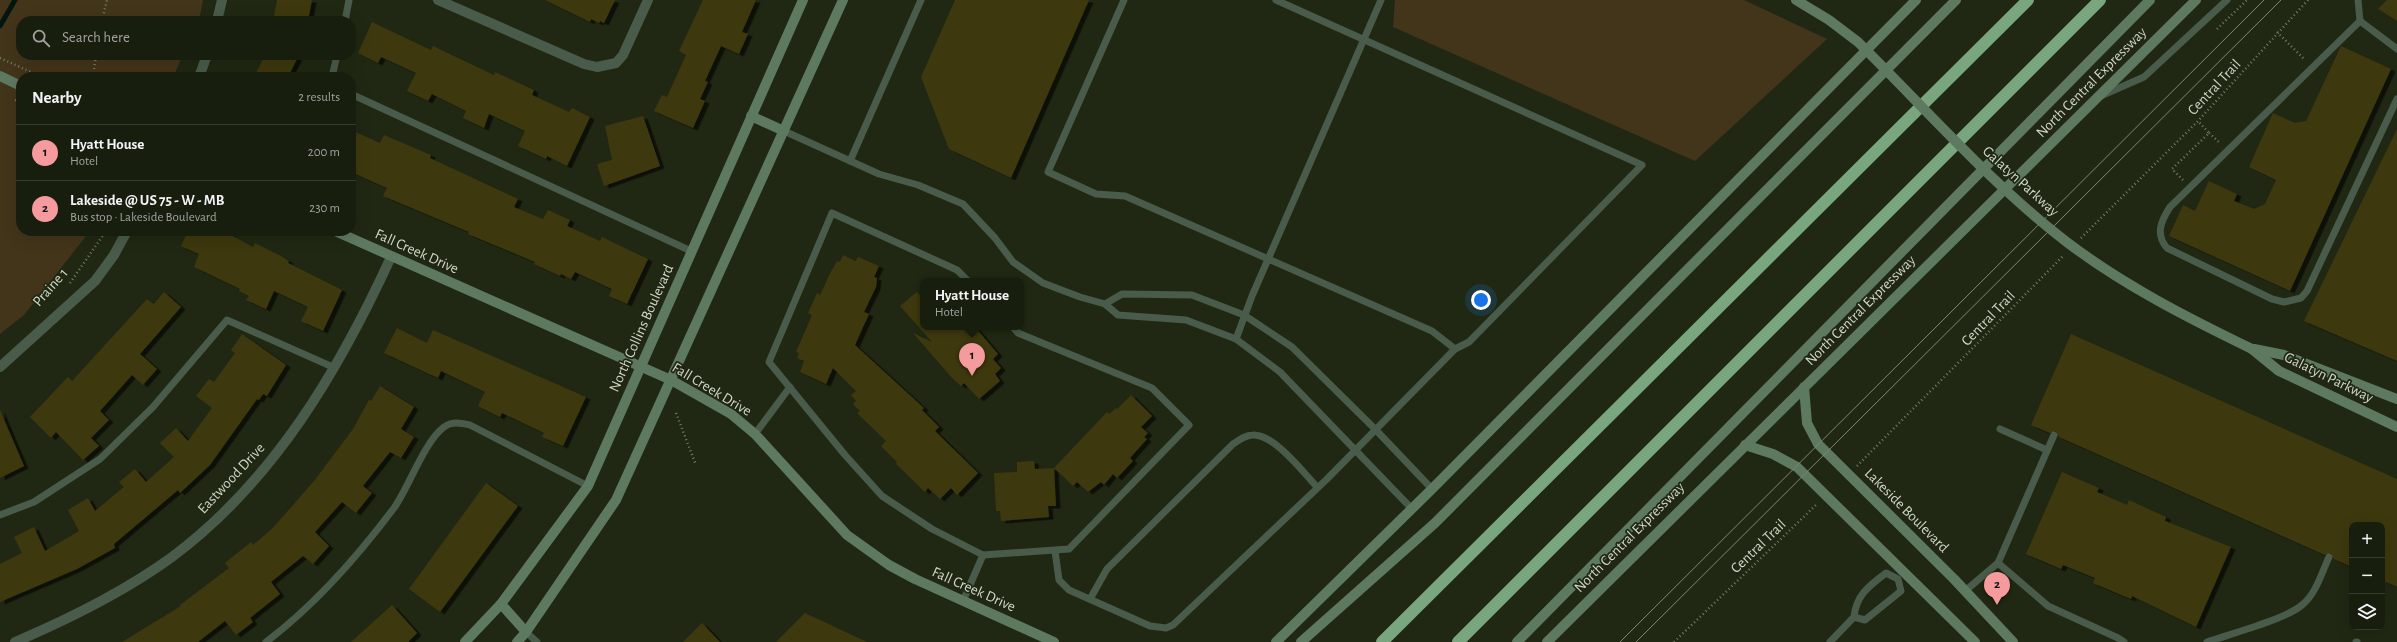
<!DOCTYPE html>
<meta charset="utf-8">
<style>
body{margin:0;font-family:"Alegreya Sans",sans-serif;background:#252b1c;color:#f1f3f6}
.controls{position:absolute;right:12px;bottom:12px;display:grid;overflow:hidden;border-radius:8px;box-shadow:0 4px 16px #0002}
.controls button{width:36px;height:36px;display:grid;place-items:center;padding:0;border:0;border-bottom:1px solid #363c2e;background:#181e0e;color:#f1f3f6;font:20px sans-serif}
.you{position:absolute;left:1481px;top:300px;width:14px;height:14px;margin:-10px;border:3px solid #fff;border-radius:50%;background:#1a73e8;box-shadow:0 0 0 6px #1a73e833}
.badge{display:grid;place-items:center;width:26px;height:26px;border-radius:50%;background:#f59b9e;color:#111;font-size:13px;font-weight:700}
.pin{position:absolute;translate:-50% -33px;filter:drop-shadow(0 1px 2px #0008)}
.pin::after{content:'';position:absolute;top:21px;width:14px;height:12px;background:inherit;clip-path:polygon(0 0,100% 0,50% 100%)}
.popup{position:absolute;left:920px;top:278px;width:104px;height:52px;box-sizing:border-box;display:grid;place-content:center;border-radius:8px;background:#181e0e;filter:drop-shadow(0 1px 3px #0005);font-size:13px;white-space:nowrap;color:#9fa29e}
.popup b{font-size:15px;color:#f1f3f6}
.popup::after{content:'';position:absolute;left:50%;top:100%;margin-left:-8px;border:8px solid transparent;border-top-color:#181e0e}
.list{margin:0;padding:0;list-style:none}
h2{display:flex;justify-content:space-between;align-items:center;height:52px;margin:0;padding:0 16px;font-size:17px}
h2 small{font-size:13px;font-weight:400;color:#9fa29e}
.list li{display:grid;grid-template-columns:26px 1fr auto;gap:12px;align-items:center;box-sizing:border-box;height:56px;padding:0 16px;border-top:1px solid #363c2e}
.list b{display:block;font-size:15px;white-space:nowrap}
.list p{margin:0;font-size:13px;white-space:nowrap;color:#9fa29e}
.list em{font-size:13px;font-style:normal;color:#9fa29e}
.icon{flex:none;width:22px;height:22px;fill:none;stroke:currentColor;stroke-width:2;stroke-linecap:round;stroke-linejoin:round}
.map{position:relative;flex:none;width:2397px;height:642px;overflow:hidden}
.search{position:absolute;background:#181e0e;box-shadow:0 4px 16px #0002;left:16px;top:16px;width:340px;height:44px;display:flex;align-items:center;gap:10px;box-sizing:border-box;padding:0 14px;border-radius:16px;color:#9fa29e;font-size:15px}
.panel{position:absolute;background:#181e0e;box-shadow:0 4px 16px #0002;left:16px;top:72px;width:340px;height:164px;border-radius:16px}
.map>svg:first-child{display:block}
.green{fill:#43351a}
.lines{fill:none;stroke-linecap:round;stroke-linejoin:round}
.stream{stroke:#03150f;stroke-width:5}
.building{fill:#3c390f;filter:url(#shadow)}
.path{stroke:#757c6a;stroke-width:2.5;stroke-dasharray:1 3;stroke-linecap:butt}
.lane{stroke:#495b4b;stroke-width:7}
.street{stroke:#495b4b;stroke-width:10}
.secondary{stroke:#5d7960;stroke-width:10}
.highway{stroke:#79a67f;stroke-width:12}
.tram{stroke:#7f8674;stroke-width:1}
.secondary-bridge{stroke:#5d7960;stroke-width:10}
.labels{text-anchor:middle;stroke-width:3.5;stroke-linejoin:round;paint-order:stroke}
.street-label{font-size:15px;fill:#d1d7c9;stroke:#202813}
</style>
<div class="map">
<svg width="2397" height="642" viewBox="0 0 2397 642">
<defs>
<filter id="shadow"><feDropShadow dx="4.5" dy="2.5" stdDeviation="0" flood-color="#0009"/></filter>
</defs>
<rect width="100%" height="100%" fill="#202813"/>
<g class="green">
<path d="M0 0H203L199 21H21V55H183L173 77H21V231H90L24 315 0 334Z"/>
<path d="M1395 0H1744L1827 39 1695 161 1393 27Z"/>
</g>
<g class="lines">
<path class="stream" d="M0 26 15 0"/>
</g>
<g class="building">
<path d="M277 0H312L308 21H273Z"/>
<path d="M545 0H615L604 23 600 21 599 23 591 19 590 22Z"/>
<path d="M703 0H756L742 32 748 34 739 54 721 46 705 81 708 82 700 99 705 101 693 128 654 111 662 95 667 97 686 55 679 51Z"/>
<path d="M955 0H1089L1011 178 949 149 921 77Z"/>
<path d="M2387 0H2397V21L2378 9Z"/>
<path d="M372 22 431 50 433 46 494 75 495 72 534 90 532 95 569 112 572 108 590 117 567 166 547 156 546 159 518 146 525 131 489 114 484 128 463 118 466 111 432 94 428 101 407 91 416 73 381 57 378 63 358 53Z"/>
<path d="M2341 46 2391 69 2290 291 2169 236 2183 205 2195 211 2209 181 2237 194 2234 201 2254 209 2265 204 2276 180 2249 167 2273 113 2295 123 2306 121Z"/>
<path d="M265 55H299L288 77H254Z"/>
<path d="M643 116 660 166 604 186 597 164 612 160 605 126Z"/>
<path d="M2397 129V361L2304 321Z"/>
<path d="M351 130 380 143 384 135 412 147 431 155 430 158 518 199 514 207 543 219 548 210 570 220 567 226 600 241 602 237 648 259 627 304 609 296 612 289 575 272 571 279 561 274 560 276 534 264 535 262 468 234 469 232 383 196 387 188 351 172Z"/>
<path d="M188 231H233L231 235 253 247 255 243 281 256 289 261 288 263 342 290 323 331 301 321 308 307 274 291 266 309 246 300 249 296 239 291 240 289 194 267 199 254 181 246Z"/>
<path d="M843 255 856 261 858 257 879 266 874 277 877 278 876 287 864 312 869 314 855 345 924 408 922 410 939 427 935 431 978 473 957 495 951 488 940 499 928 488 925 492 896 464 897 462 881 446 886 441 857 413 860 411 853 404 856 401 851 395 856 391 833 368 826 384 800 372 804 361 797 358 799 353 796 352 812 315 808 313 817 293 820 295 832 269H833L837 261 840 262Z"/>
<path d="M164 292 181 307 140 354 157 369 143 385 132 375 100 411 109 420 91 438 99 446 83 460 56 432 51 438 30 417 68 377 72 381 147 299 154 304Z"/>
<path d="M917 292 923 299V327H975L998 354 993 359 1001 368 995 374 1000 381 979 399 964 383 961 386 952 378 913 333 932 342 900 306Z"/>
<path d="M397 328 427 343 433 330 586 397 563 446 542 437 544 433 502 413 500 417 478 406 485 392 441 371 438 378 384 353Z"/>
<path d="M242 334 286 365 267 396 263 394 259 400 257 399 210 465 180 493 178 490 114 544 115 548 77 569 0 602V564L22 553 14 537 34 527 45 551 79 531 68 510 88 498 95 511 124 487 119 482 135 469 146 482 174 457 160 443 176 428 188 441 212 408 196 396 209 379 214 382 235 353 231 350Z"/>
<path d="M2071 334 2397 479V587L2382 580V525H2352V567L2334 559 2331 553 2325 555 2059 437 2056 431 2050 433 2031 425Z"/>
<path d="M380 386 414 407 401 429 414 437 401 458 390 452 363 486 372 493 356 513 342 502 315 532 329 546 313 564 303 556 271 582 280 594 250 618 253 622 236 635 225 621 198 642H122L181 606 180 605 229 568 225 563 251 542 253 545 272 529 314 481 353 429 369 400 371 401Z"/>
<path d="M1131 395 1152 416 1141 427 1148 433 1144 437 1147 439 1130 458 1133 461 1117 478 1113 474 1104 485 1101 482 1088 492 1077 482 1073 486 1054 468 1107 412 1109 414 1116 408 1117 409Z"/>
<path d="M0 410 24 466 0 478Z"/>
<path d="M1034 461 1035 469 1054 468 1056 506H1048L1049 517 1001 521 1000 511H996L994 473 1017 472V462Z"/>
<path d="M2062 472 2099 488 2097 492 2127 505 2129 500 2166 517 2165 521 2231 547 2196 627 2132 596 2131 599 2093 583 2095 578 2063 565 2061 569 2026 554Z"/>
<path d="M486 483 518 506 440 612 409 589Z"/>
<path d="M392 605 417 633 408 642H351Z"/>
<path d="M805 613 867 642H776Z"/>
<path d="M702 623 720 642H683Z"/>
</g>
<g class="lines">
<g class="path">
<path d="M102 21 107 0"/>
<path d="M2217 29 2247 0"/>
<path d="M2277 32 2305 60"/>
<path d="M0 58 42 77"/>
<path d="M93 77 96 55"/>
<path d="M15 100 21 103"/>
<path d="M2209 133 2220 143"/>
<path d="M2183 180 2172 169 2209 133 2198 121"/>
<path d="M2081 238 2198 121 2308 0"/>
<path d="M70 283 106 231"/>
<path d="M676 413 696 465"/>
<path d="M1857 466 2064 255"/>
<path d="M1674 642 1816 505"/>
</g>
<g class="lane">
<path d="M1124 0 1048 172 1096 194 1125 196 1432 331 1455 349 1469 342 1642 165 1276 0"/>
<path d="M2358 0 2360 21"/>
<path d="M345 21 349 0"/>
<path d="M2397 49 2360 21 2170 207C2161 221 2155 234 2167 248L2272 299 2284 302 2301 298 2307 291 2397 99"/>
<path d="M332 77 337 55"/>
<path d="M351 94 691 251"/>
<path d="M2103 95 2144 77 2227 0"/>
<path d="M784 131 879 174 918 185 963 204 995 238 1013 262 1043 283 1080 297 1105 304 1118 315 1186 320 1236 339 1280 372 1412 509"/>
<path d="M850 161 921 0"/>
<path d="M968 281 957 270 832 213 769 362 845 455 882 496 932 529 983 555 1069 549 1189 425 1152 388 1018 333 1013 327"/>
<path d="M1105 304 1122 294 1192 295 1244 315 1292 347 1375 429 1432 489"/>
<path d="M1236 339 1252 296 1381 0"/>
<path d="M2000 429 2047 450"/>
<path d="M755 434 790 387"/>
<path d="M0 515 34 502 100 459 153 407 227 320 335 368"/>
<path d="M1055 551 1059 580 1069 590 1150 626 1166 628 1173 625 1327 479 1455 349"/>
<path d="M1998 563 2054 435"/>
<path d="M1965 591 1998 563 2048 606 2118 638 2124 642"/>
<path d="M1090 599 1107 569 1233 444C1239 440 1245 435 1253 435 1274 434 1303 472 1317 487"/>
<path d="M963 601 983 555"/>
<path d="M526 632 537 642"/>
<path d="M266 642C314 606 358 556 394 508 409 487 424 442 444 427 452 421 461 423 470 425L588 486"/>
<path d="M1830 642 1854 617C1856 595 1869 586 1886 573L1898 579 1901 591 1865 620 1854 617"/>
<path d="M2207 642C2230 634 2286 619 2302 605 2316 594 2322 572 2329 557"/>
<path d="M2356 642H2357"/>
</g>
<g class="street">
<path d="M438 0 584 64 597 67 616 63 623 55 648 0"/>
<path d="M217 21 222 0"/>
<path d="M199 77 207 55"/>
<path d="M0 367 95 281 114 255 127 231"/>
<path d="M15 642C69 619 124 592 172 557 274 481 339 370 391 257"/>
</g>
<g class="secondary">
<path d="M0 76 21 86"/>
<path d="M751 116 784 131"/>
<path d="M335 231 671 380 731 414 755 434 847 535 889 565 915 579 1054 642"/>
<path d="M2252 349 2279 371 2397 427"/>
<path d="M2254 349 2284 355 2397 399"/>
<path d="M1804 387 1807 423 1818 444 1954 579 2013 642"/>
<path d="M1745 445 1773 454 1797 467 1975 642"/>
<path d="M501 604 526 632"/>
<path d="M465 642 501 604 588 486 803 0"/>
<path d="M517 642 526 632 616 500 843 0"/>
<path d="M1276 642 1432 489 1916 0"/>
<path d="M1301 642 1435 523 1956 0"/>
<path d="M1517 642 2150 0"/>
<path d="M1547 642 2196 0"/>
</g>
<g class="highway">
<path d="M1382 642 2028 0"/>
<path d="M1458 642 2100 0"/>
</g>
<g class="tram">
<path d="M1620 642 2264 0"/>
<path d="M1636 642 2281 0"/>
</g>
<path class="secondary-bridge" d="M1796 0 1829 20 1858 42C1927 110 1991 184 2068 243 2125 286 2188 318 2252 349"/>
</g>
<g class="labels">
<g class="street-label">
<text transform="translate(2091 82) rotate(-45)" y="5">North Central Expressway</text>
<text transform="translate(2214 87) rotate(-47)" y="5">Central Trail</text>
<text transform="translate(2021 181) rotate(42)" y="5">Galatyn Parkway</text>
<text transform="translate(417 251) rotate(24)" y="5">Fall Creek Drive</text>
<text transform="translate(50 287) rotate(-49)" y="5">Praine 1</text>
<text transform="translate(1860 310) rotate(-45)" y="5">North Central Expressway</text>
<text transform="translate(1988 318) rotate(-46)" y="5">Central Trail</text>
<text transform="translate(641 328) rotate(-66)" y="5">North Collins Boulevard</text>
<text transform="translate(2329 377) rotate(26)" y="5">Galatyn Parkway</text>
<text transform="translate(712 389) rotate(31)" y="5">Fall Creek Drive</text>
<text transform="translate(231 478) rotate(-47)" y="5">Eastwood Drive</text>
<text transform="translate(1907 510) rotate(45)" y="5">Lakeside Boulevard</text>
<text transform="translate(1629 537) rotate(-45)" y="5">North Central Expressway</text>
<text transform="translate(1758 546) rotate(-44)" y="5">Central Trail</text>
<text transform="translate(974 589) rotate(24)" y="5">Fall Creek Drive</text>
</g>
</g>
</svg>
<div class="controls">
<button>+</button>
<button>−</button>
<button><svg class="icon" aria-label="layers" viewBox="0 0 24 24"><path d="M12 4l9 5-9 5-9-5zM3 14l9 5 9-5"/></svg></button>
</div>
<div class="you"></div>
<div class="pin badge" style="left:972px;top:376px">1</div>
<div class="popup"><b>Hyatt House</b>Hotel</div>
<div class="pin badge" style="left:1997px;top:605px">2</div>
<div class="search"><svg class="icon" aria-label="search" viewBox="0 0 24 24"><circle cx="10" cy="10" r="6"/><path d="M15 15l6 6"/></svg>Search here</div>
<section class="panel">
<h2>Nearby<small>2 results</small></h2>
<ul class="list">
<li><span class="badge">1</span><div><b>Hyatt House</b><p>Hotel</p></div><em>200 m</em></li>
<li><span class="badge">2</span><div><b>Lakeside @ US 75 - W - MB</b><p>Bus stop · Lakeside Boulevard</p></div><em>230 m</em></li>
</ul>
</section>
</div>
